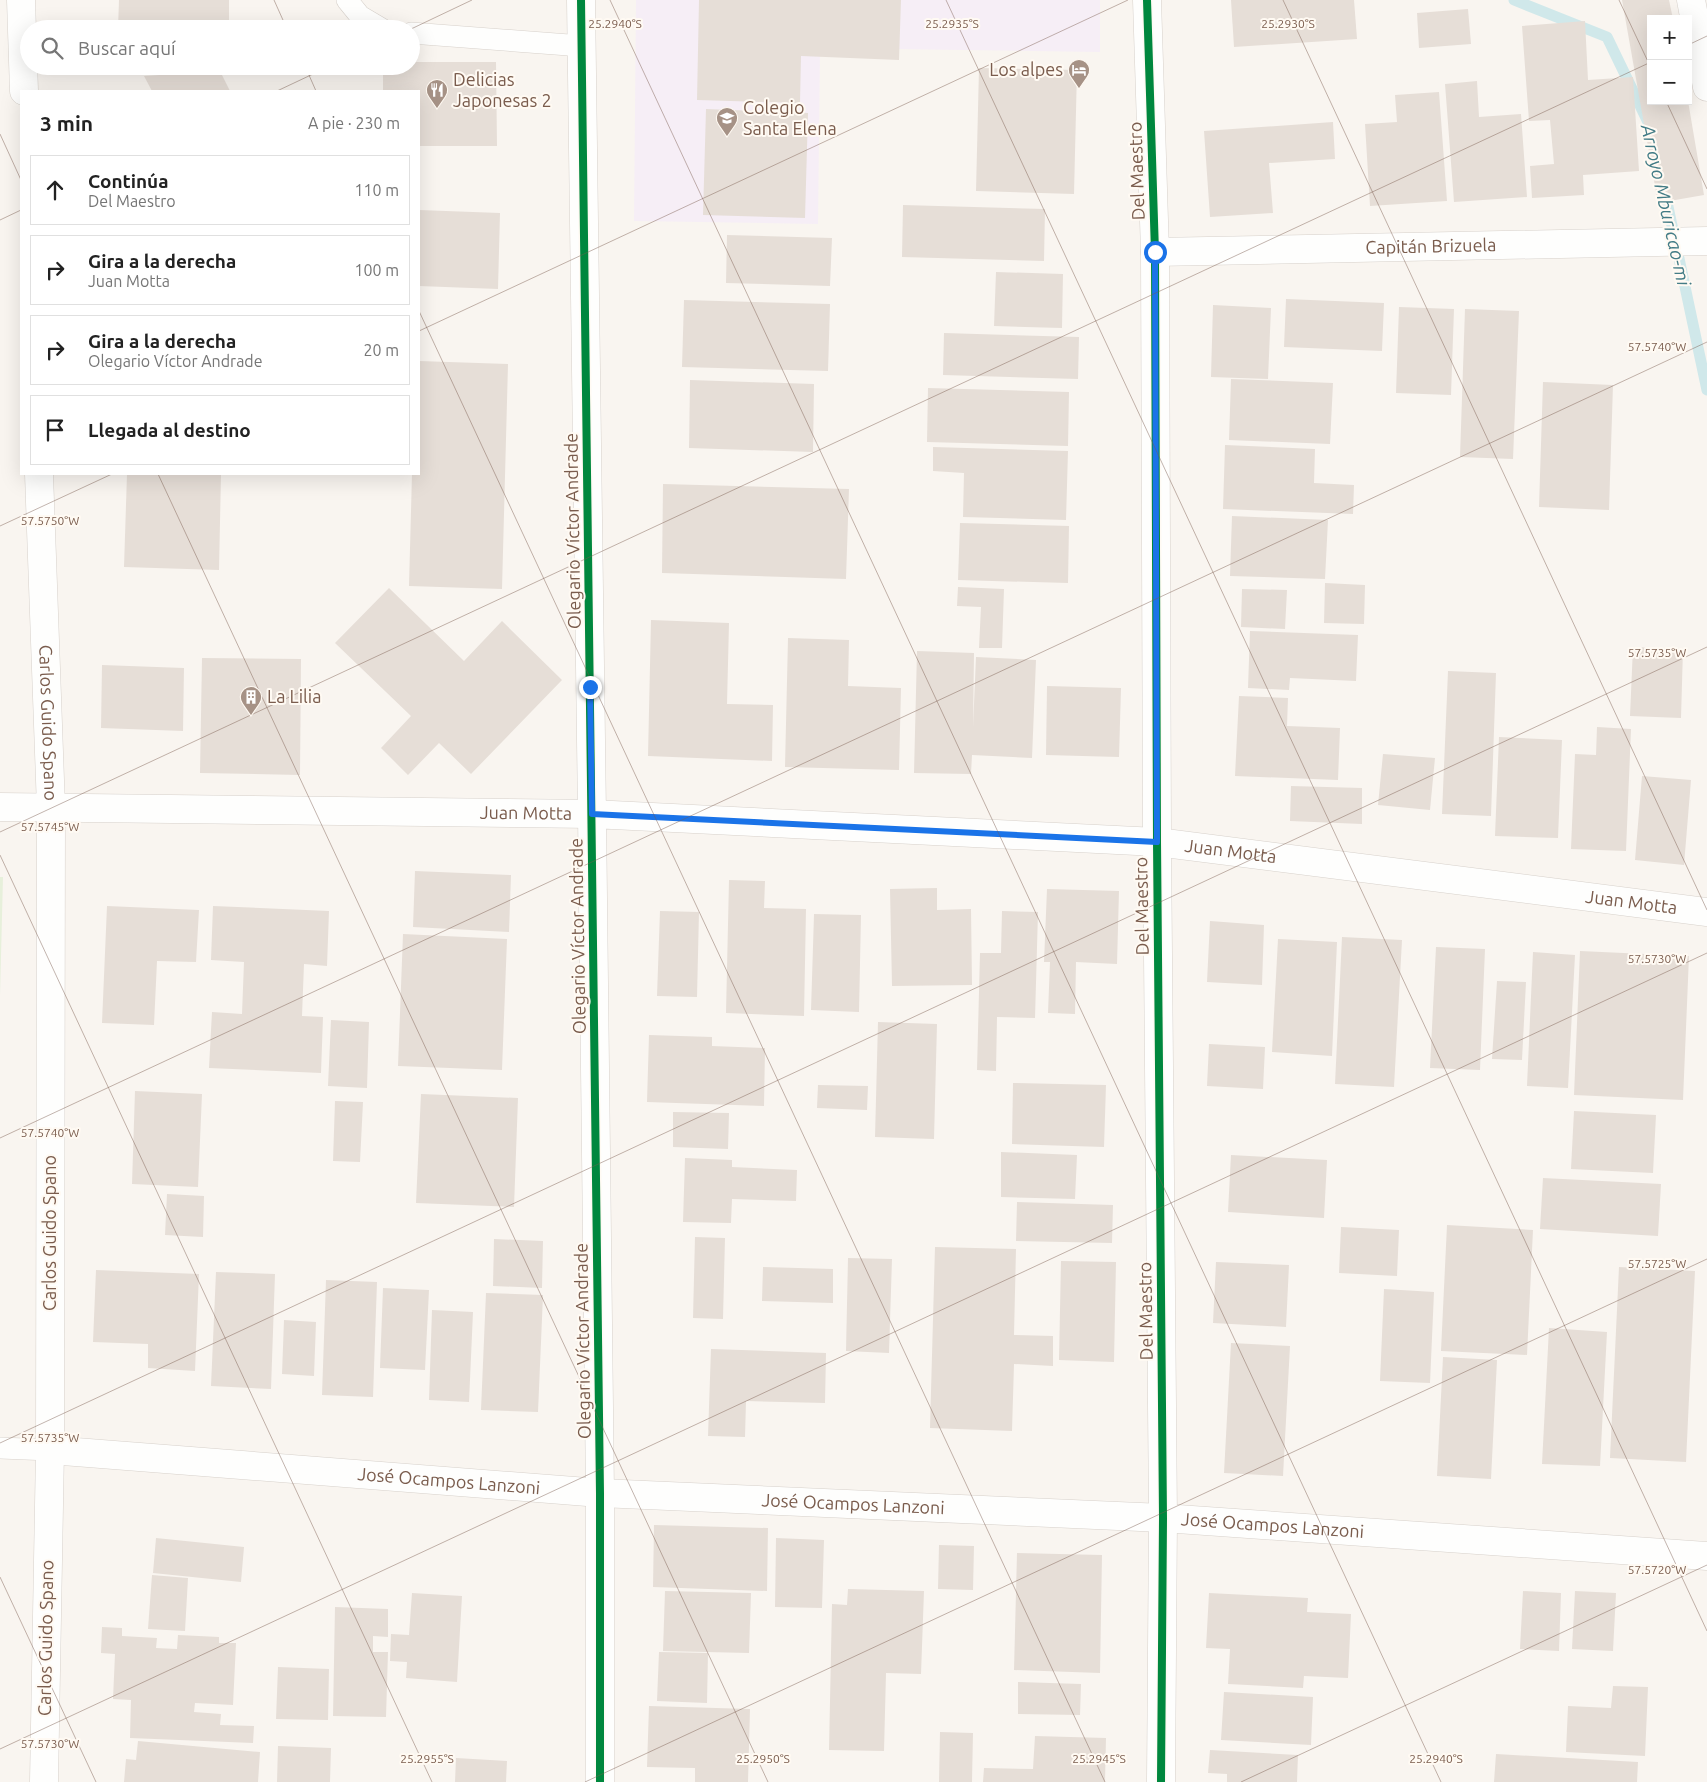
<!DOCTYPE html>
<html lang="es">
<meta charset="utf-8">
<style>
body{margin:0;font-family:Ubuntu,sans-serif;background:#f2f2f2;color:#222}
.controls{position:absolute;right:15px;top:15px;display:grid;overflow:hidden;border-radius:0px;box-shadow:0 5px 20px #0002}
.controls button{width:45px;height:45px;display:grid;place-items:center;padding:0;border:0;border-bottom:1px solid #e0e0e0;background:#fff;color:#222;font:25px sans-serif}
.stop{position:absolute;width:15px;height:15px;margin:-11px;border:4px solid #1a73e8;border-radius:50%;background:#fff}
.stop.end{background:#1a73e8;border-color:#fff;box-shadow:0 1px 5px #0008}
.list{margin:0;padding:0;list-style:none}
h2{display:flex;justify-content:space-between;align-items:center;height:65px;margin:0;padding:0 20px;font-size:21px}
h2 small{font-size:16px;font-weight:400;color:#767676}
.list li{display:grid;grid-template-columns:32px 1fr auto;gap:15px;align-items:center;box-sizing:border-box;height:70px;margin:0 10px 10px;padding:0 10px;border:1px solid #e0e0e0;border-radius:0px}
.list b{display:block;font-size:19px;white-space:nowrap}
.list p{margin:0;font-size:16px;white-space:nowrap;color:#767676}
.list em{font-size:16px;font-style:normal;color:#767676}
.icon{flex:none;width:28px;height:28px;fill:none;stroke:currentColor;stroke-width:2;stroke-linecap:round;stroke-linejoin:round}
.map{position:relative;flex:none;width:1707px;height:1782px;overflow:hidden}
.search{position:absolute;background:#fff;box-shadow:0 5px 20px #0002;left:20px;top:20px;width:400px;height:55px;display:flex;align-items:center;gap:12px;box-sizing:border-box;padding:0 18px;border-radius:28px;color:#767676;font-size:19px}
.panel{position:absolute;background:#fff;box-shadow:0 5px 20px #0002;left:20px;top:90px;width:400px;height:385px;border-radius:0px}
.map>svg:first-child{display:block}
.education{fill:#f6eef6}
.green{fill:#e7f0db}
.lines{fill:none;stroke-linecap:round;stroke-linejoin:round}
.stream{stroke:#d0e8ea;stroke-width:11}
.building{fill:#e6ded7}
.service-casing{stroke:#d7d1cb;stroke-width:22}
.minor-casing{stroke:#d7d1cb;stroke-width:29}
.tertiary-casing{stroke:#d7d1cb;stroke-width:29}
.service{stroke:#fefefd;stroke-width:21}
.minor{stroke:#fefefd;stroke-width:28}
.tertiary{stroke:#fefefd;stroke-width:28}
.cycleway-casing{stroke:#fffaf3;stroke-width:11}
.cycleway{stroke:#00873e;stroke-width:8}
.route{stroke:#1a73e8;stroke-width:6}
.ticks{fill:none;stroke:#7a5c4d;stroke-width:1;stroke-opacity:0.45}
.labels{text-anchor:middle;stroke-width:4;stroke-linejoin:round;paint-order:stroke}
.poi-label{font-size:18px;fill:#7a5c4d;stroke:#fffaf3;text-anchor:start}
.street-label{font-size:18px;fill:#7a5c4d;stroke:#fffaf3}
.water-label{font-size:19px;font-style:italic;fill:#437c86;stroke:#fffaf3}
.ticks-label{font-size:12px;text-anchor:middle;fill:#7a5c4d;stroke:#fffaf3;stroke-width:4;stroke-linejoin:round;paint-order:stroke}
</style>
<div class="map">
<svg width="1707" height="1782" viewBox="0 0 1707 1782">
<rect width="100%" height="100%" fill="#f9f5f0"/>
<path class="education" d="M636 0H1100V52L820 48 818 224 634 221Z"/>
<path class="green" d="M0 877H3L0 996Z"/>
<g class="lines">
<g class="stream">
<path d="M1514 0 1607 37 1648 122"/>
<path d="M1664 188 1707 390"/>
</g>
</g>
<g class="building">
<path d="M119 0H229V29H118Z"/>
<path d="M699 0H901L899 60 801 56 800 103 697 100Z"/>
<path d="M1231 0H1354L1357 39 1234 47Z"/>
<path d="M1622 0H1669L1673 19H1651V101H1688L1704 195 1658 203Z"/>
<path d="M1468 9 1471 44 1419 48 1417 13Z"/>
<path d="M1585 21 1588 80 1633 77 1639 171 1583 175 1584 195 1532 198 1530 166 1554 164 1550 120 1529 121 1522 26Z"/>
<path d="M411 62H496L497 146H419V91H383V66H411Z"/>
<path d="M979 68 1077 70 1074 194 976 191Z"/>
<path d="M220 71 230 91H152L144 76Z"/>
<path d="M1477 81 1479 117 1521 114 1527 197 1454 202 1445 84Z"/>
<path d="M1439 92 1447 201 1370 206 1365 124 1397 122 1395 95Z"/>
<path d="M706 109 808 113 805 218 703 215Z"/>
<path d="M1333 122 1335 159 1269 163 1273 213 1210 217 1204 131Z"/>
<path d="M903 205 1045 209 1044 261 902 257Z"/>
<path d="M419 210 500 213 498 289 419 286Z"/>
<path d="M727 235 832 238 830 286 726 283Z"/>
<path d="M996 272 1063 274 1062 328 994 326Z"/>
<path d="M1286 299 1384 303 1382 351 1284 347Z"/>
<path d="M684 300 830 304 828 371 682 367Z"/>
<path d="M1213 305 1271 308 1268 379 1211 377Z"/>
<path d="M1399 307 1454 309 1451 395 1396 393Z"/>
<path d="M1465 309 1519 311 1513 459 1460 457Z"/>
<path d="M944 333 1079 337 1078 379 943 375Z"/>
<path d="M419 361 508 364 502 589 409 586 412 474H419Z"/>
<path d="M1231 379 1333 383 1330 444 1229 440Z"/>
<path d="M690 380 814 384 813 452 689 448Z"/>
<path d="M1543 382 1613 385 1609 510 1539 507Z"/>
<path d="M928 388 1069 392 1068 446 927 442Z"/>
<path d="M1225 445 1315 449 1314 483 1354 485 1353 514 1223 509Z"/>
<path d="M933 447 1068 451 1066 520 963 517 964 473 933 471Z"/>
<path d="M127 474H221L219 570 124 567Z"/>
<path d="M663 484 849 489 846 579 662 573Z"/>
<path d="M1232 516 1328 520 1325 579 1230 576Z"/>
<path d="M960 523 1069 526 1068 583 958 580Z"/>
<path d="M1325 583 1365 585 1364 624 1324 623Z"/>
<path d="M958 587 1004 589 1002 648H979L981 607 957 606Z"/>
<path d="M389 588 464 661 502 621 562 680 471 774 439 743 408 775 381 748 411 716 335 643Z"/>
<path d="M1242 589 1287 590 1285 629 1241 627Z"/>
<path d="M651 620 729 623 727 704 773 705 772 761 648 756Z"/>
<path d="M1250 631 1358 635 1356 681 1290 678 1289 690 1248 688Z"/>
<path d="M788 638 849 640 848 686 901 688 899 770 785 767Z"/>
<path d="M1633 647 1683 649 1681 718 1630 716Z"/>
<path d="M917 651 974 653 973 727 976 657 1036 660 1032 758 972 755 971 774 914 773Z"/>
<path d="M202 658 301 659 300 775 200 773Z"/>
<path d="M102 665 184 668 183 731 101 728Z"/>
<path d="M1448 671 1496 673 1491 816 1442 814Z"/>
<path d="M1047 686 1121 688 1119 757 1046 755Z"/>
<path d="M1239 696 1288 698 1287 726 1340 728 1338 780 1235 776Z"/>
<path d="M1597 727 1631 729 1626 851 1571 849 1575 754 1596 755Z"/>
<path d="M1499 737 1562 740 1558 838 1495 836Z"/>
<path d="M1383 754 1435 758 1430 810 1378 805Z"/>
<path d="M1642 776 1691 780 1684 865 1635 860Z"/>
<path d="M1291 786 1362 788V824L1290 821Z"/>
<path d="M415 871 511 875 509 932 413 927Z"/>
<path d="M729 880 765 881 764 908 806 909 804 1016 726 1013Z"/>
<path d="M937 888V910L971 909 972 985 892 986 890 889Z"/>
<path d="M1047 889 1119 891 1117 964 1076 962 1075 1014 1048 1013 1050 962H1044Z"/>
<path d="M107 906 199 910 196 962 157 961 154 1025 102 1023Z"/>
<path d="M213 906 329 911 327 966 304 964 302 1016 323 1017 321 1073 209 1068 212 1012 242 1014 244 962 211 960Z"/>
<path d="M660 911 699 912 697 997 657 996Z"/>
<path d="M1002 911 1038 912 1035 1018 997 1017 996 1071 977 1070 980 953H1001Z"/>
<path d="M814 914 861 915 859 1012 811 1010Z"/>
<path d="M1210 921 1264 925 1262 985 1207 982Z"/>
<path d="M403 934 507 939 502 1070 398 1066Z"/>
<path d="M1342 937 1402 940 1394 1087 1335 1084Z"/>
<path d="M1278 939 1337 942 1332 1056 1272 1052Z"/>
<path d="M1436 947 1485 949 1480 1070 1430 1068Z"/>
<path d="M1580 951 1689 956 1683 1100 1574 1095Z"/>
<path d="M1533 952 1575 955 1568 1088 1527 1086Z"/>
<path d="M1497 981 1526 982 1522 1060 1492 1059Z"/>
<path d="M331 1020 369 1022 367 1088 328 1086Z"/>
<path d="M878 1022 937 1024 934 1139 875 1137Z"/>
<path d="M649 1035 712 1037V1046L765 1048 764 1106 647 1102Z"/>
<path d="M1209 1044 1265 1047 1263 1089 1207 1086Z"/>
<path d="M1013 1083 1106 1085 1104 1147 1012 1144Z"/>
<path d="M818 1085 868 1086 867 1110 817 1108Z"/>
<path d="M135 1091 202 1094 198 1187 132 1184Z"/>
<path d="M421 1094 518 1098 514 1207 416 1203Z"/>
<path d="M335 1101 363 1102 360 1162 333 1161Z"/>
<path d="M1574 1111 1656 1115 1653 1173 1571 1169Z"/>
<path d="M673 1112 729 1113 728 1149 673 1147Z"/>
<path d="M1001 1152 1077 1155 1075 1199 1001 1197Z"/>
<path d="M1231 1155 1327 1160 1324 1218 1228 1212Z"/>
<path d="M685 1158 732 1160V1167L797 1170 796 1201 732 1199 731 1223 683 1222Z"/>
<path d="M1543 1178 1661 1184 1658 1236 1540 1229Z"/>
<path d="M167 1194 204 1196 203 1237 165 1235Z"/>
<path d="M1017 1202 1113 1205 1112 1243 1016 1241Z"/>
<path d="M1447 1225 1533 1230 1527 1355 1441 1351Z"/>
<path d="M1341 1227 1399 1230 1397 1276 1339 1273Z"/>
<path d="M695 1237 725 1238 723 1319 693 1318Z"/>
<path d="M494 1239 543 1241 542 1288 493 1286Z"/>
<path d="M935 1247 1016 1249 1014 1335 1053 1336V1366L1014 1364 1012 1431 930 1428Z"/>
<path d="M848 1258 892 1259 889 1353 846 1351Z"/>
<path d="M1061 1261 1116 1262 1114 1362 1059 1360Z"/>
<path d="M1216 1262 1289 1265 1286 1327 1213 1323Z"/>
<path d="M763 1267 833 1269V1303L762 1301Z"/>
<path d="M1619 1267 1695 1271 1686 1462 1610 1458Z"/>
<path d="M96 1270 199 1274 195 1371 148 1368V1344L93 1342Z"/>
<path d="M216 1272 275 1274 271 1389 211 1386Z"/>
<path d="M326 1280 377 1282 373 1397 322 1395Z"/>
<path d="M383 1288 429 1290 425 1370 380 1368Z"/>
<path d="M1384 1289 1434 1292 1430 1383 1380 1381Z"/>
<path d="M486 1293 543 1295 538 1412 481 1410Z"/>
<path d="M432 1310 473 1312 469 1402 429 1400Z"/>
<path d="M284 1320 316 1322 314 1376 282 1374Z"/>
<path d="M1549 1328 1607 1332 1600 1466 1542 1464Z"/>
<path d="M1231 1343 1290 1346 1283 1476 1224 1473Z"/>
<path d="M711 1349 826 1353 825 1403 746 1401 745 1437 708 1436Z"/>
<path d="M1443 1357 1497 1360 1491 1479 1437 1476Z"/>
<path d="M654 1525 768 1528 767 1591 653 1587Z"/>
<path d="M156 1538 244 1547 241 1582 153 1573Z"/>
<path d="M776 1538 824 1540 822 1608 775 1607Z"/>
<path d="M939 1545 974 1546 973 1590 938 1589Z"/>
<path d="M1017 1553 1102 1555 1100 1673 1014 1670Z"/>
<path d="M152 1575 188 1578 185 1631 148 1629Z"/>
<path d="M848 1589 924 1591 921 1674 886 1673 884 1751 829 1750 832 1604 847 1605Z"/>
<path d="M665 1591 751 1593 749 1653 663 1651Z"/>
<path d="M1523 1591 1561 1593 1559 1651 1520 1649Z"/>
<path d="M1575 1591 1616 1593 1613 1651 1572 1649Z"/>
<path d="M412 1593 462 1596 457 1682 406 1678 407 1662 390 1661 391 1634 409 1635Z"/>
<path d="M1209 1593 1308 1598 1307 1612 1351 1614 1348 1678 1304 1676 1303 1688 1228 1684 1230 1649 1206 1648Z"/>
<path d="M335 1607 388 1609V1637L373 1636V1652H388L386 1717 333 1716Z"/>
<path d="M102 1627 122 1628V1636L157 1638 156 1648 177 1649 178 1635 219 1637V1643H236L233 1705 195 1703 194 1712 221 1714 220 1725 254 1726 253 1743 130 1738 131 1700 113 1699 115 1654 101 1653Z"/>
<path d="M659 1652 708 1653 707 1703 657 1701Z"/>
<path d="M278 1667 329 1669 328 1720 276 1719Z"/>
<path d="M1018 1682 1081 1684 1080 1715 1018 1714Z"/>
<path d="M1613 1686 1648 1687 1645 1756 1566 1752 1568 1706 1611 1708Z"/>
<path d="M1224 1692 1313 1697 1311 1745 1221 1740Z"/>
<path d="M649 1706 750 1709 748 1782H695V1768L647 1767Z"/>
<path d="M940 1732 973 1733 972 1782H939Z"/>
<path d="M1035 1736 1106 1738 1105 1782H983L984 1768 1033 1769Z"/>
<path d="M138 1741 260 1752 258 1782H124L126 1759 136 1760Z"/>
<path d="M278 1746 331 1748 330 1782H277Z"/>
<path d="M1210 1750 1298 1755 1297 1782H1227V1774L1208 1773Z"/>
<path d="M1496 1754 1638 1762 1637 1782H1494Z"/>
<path d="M456 1758 507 1761 506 1782H455Z"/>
</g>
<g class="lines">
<g class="service-casing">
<g id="service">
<path d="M347 0 360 16 382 29"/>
<path d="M411 33 582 46"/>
<path d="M0 1448 50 1450"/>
</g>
</g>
<g class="minor-casing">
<g id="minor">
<path d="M21 0 24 91"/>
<path d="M1147 0 1155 252 1157 842 1163 1518 1161 1782"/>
<path id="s1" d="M1155 252 1707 241"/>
<path id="s2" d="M39 474 51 808 50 1450 44 1782"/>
<path id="s3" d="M50 1450 600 1493 1163 1518 1707 1556"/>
<path id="s4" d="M600 1782V1493L592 814 1157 842 1707 912"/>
</g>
</g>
<g class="tertiary-casing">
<g id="tertiary">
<path d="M1691 0 1707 87"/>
<path id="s5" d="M0 807 592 814 581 0"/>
</g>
</g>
<use href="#service" class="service"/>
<use href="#minor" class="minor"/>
<use href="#tertiary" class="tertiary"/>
<g class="cycleway-casing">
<g id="cycleway">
<path d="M581 0 600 1493V1782"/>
<path d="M1147 0 1155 252 1157 842 1163 1518 1161 1782"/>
</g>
</g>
<use href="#cycleway" class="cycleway"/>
</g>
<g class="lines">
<path class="route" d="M590 687 592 814 1157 842 1155 252"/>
</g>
<path class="ticks" d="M274 0 287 29M610 0 1441 1782M946 0 1707 1631M1283 0 1707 910M1619 0 1651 68M411 29 472 0M1688 45 1707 36M305 66 316 91M277 91 330 66M1666 101 1707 189M0 134 21 180M0 220 21 210M419 311 1105 1782M419 331 1128 0M158 474 768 1782M0 526 112 474M0 832 1651 62M0 855 432 1782M0 1138 1707 342M0 1443 1707 647M0 1577 96 1782M0 1749 1707 953M585 1782 1707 1259M1241 1782 1707 1565"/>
<defs>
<g id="hotel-pin" transform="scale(1.125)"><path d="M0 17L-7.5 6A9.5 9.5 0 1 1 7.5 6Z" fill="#a69286" stroke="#fffaf3"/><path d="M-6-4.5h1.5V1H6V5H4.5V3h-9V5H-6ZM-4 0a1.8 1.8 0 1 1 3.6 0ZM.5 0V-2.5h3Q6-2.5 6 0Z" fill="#fff"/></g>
<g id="restaurant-pin" transform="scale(1.125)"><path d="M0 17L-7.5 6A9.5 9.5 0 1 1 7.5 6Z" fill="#a69286" stroke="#fffaf3"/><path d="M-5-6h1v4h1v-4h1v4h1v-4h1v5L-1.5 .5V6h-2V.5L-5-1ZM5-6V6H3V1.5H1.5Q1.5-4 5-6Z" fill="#fff"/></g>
<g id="school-pin" transform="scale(1.125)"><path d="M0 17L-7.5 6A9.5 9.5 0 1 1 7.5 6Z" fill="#a69286" stroke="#fffaf3"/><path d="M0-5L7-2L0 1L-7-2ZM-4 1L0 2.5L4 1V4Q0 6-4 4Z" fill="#fff"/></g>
<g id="building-pin" transform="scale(1.125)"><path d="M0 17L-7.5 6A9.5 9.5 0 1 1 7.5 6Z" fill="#a69286" stroke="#fffaf3"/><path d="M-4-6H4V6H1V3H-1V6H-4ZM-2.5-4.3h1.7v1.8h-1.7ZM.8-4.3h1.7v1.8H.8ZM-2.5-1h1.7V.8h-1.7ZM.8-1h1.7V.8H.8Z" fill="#fff"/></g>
</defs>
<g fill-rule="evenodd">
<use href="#hotel-pin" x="1079" y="70"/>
<use href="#restaurant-pin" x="437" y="90"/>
<use href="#school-pin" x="727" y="118"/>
<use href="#building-pin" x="251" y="697"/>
</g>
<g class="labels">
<g class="poi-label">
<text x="1063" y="76" text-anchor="end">Los alpes</text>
<text x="453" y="86">Delicias<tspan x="453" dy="21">Japonesas 2</tspan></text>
<text x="743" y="114">Colegio<tspan x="743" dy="21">Santa Elena</tspan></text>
<text x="267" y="703">La Lilia</text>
</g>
<g class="street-label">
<text transform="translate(1137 171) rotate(-92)" y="6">Del Maestro</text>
<text dy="6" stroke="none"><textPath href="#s1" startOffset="276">Capitán Brizuela</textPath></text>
<text transform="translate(573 531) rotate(-91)" y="6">Olegario Víctor Andrade</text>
<text dy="6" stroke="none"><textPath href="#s2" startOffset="249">Carlos Guido Spano</textPath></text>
<text dy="6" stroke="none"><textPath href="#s5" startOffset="526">Juan Motta</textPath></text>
<text dy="6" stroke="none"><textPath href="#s4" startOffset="1608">Juan Motta</textPath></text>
<text dy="6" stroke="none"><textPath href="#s4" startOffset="2012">Juan Motta</textPath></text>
<text transform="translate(1142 906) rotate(-91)" y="6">Del Maestro</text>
<text transform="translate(578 936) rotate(-91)" y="6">Olegario Víctor Andrade</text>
<text transform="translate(50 1233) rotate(-90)" y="6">Carlos Guido Spano</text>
<text transform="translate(1146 1311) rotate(-91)" y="6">Del Maestro</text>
<text transform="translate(583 1341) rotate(-91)" y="6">Olegario Víctor Andrade</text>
<text dy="6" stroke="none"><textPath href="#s3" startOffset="400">José Ocampos Lanzoni</textPath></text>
<text dy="6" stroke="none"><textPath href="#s3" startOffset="805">José Ocampos Lanzoni</textPath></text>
<text dy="6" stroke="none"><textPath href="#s3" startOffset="1225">José Ocampos Lanzoni</textPath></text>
<text transform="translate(46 1638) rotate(-89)" y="6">Carlos Guido Spano</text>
</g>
<g class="water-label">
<text transform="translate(1666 205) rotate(77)" y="7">Arroyo Mburicao-mi</text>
</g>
</g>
<g class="ticks-label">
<text x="615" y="28">25.2940°S</text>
<text x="952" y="28">25.2935°S</text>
<text x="1288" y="28">25.2930°S</text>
<text x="1657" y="351">57.5740°W</text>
<text x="50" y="525">57.5750°W</text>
<text x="1657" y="657">57.5735°W</text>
<text x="50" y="831">57.5745°W</text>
<text x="1657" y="963">57.5730°W</text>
<text x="50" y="1137">57.5740°W</text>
<text x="1657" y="1268">57.5725°W</text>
<text x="50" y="1442">57.5735°W</text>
<text x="1657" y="1574">57.5720°W</text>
<text x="50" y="1748">57.5730°W</text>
<text x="427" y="1763">25.2955°S</text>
<text x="763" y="1763">25.2950°S</text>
<text x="1099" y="1763">25.2945°S</text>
<text x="1436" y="1763">25.2940°S</text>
</g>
</svg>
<div class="controls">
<button>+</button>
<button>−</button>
</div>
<div class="stop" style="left:1155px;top:252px"></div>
<div class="stop end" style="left:590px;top:687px"></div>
<div class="search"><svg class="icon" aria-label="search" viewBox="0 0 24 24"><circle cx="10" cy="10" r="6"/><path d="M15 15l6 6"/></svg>Buscar aquí</div>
<section class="panel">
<h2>3 min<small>A pie · 230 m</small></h2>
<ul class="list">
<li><svg class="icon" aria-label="ahead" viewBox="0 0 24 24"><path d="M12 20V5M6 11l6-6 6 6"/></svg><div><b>Continúa</b><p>Del Maestro</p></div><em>110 m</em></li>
<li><svg class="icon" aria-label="right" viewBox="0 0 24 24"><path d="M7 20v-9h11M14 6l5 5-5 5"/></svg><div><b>Gira a la derecha</b><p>Juan Motta</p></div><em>100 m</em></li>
<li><svg class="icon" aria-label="right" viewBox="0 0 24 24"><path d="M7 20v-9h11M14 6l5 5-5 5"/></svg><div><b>Gira a la derecha</b><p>Olegario Víctor Andrade</p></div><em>20 m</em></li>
<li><svg class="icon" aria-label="arrive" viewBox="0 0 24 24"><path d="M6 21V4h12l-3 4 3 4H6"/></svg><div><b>Llegada al destino</b></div></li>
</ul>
</section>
</div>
